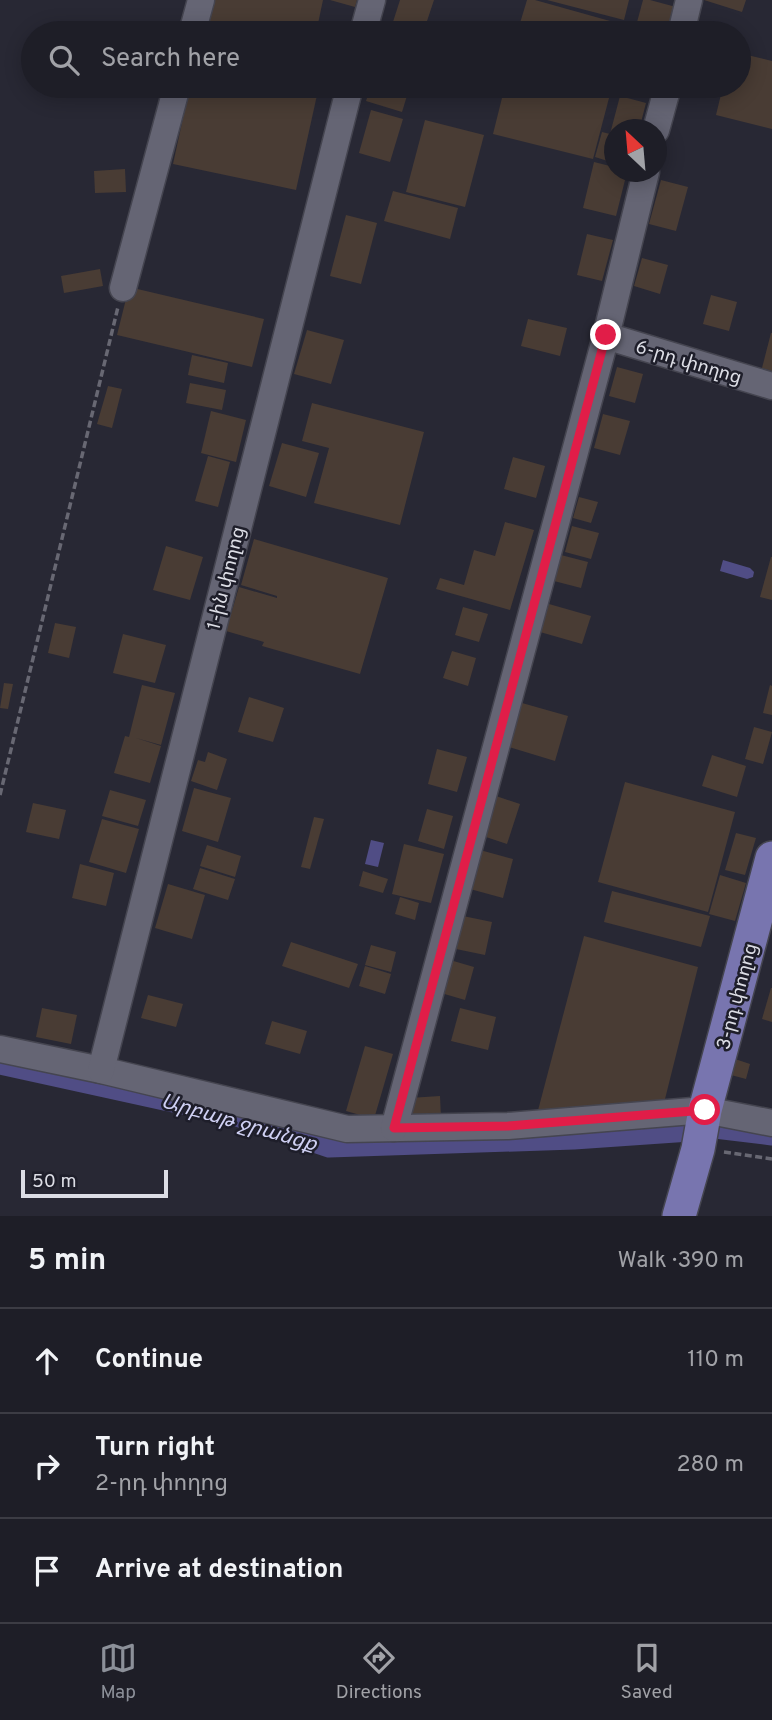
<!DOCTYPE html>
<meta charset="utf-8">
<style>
body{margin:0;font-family:Overpass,"Noto Sans Armenian",sans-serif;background:#2b2b33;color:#f1f3f6}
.compass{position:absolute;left:604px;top:119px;width:63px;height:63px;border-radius:50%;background:#1e1e27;box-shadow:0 4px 18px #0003;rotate:334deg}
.scale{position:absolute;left:21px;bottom:18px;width:147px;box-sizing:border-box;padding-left:7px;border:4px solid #dcdde5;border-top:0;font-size:19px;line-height:24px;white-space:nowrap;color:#dcdde5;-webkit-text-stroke:5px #1e1e2a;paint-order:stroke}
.stop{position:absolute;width:21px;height:21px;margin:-16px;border:5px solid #e11d48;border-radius:50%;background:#fff}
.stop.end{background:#e11d48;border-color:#fff;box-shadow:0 2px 7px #0008}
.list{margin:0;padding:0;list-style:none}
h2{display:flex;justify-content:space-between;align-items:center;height:91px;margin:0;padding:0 28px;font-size:30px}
h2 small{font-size:23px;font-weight:400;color:#a1a2a7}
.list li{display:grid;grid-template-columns:46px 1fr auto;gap:21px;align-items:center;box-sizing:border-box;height:105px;padding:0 28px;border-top:2px solid #3c3c44}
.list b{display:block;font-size:26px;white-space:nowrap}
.list p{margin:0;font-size:23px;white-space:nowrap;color:#a1a2a7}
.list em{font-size:23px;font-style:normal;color:#a1a2a7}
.icon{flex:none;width:38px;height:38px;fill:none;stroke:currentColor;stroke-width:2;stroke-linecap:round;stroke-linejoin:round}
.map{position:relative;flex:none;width:772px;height:1216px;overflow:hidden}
.search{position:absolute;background:#1e1e27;box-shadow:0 4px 18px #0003;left:21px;right:21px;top:21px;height:77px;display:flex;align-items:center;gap:18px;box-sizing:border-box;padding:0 24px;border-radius:38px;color:#a1a2a7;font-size:26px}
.sheet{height:406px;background:#1e1e27}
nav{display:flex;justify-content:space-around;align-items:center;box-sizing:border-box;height:98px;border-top:2px solid #3c3c44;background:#1e1e27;font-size:19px;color:#a1a2a7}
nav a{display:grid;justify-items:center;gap:4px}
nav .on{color:#8c9099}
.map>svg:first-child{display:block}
.water{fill:#504d85}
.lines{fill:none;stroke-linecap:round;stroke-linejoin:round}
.canal{stroke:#504d85;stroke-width:21}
.building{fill:#493c34}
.minor-casing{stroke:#454550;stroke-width:29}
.major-casing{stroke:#454550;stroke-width:36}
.path{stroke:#686873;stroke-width:3.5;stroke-dasharray:7 3.5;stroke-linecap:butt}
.minor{stroke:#656574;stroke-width:26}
.major{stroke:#7875af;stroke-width:33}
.route{stroke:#e11d48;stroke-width:9}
.labels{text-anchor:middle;stroke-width:5;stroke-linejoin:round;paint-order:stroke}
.street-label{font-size:19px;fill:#dcdde5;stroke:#1e1e2a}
.water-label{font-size:21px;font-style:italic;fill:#cfd0f3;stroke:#1e1e2a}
</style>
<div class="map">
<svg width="772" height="1216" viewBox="0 0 772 1216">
<rect width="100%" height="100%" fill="#282834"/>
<g class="water">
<path d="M723 560 750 568 754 572 753 577 747 579 720 571Z"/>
<path d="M371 840 384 843 378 867 365 864Z"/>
</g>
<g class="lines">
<g class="canal">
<path d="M0 1064 237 1116 329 1147 574 1139 690 1131"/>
<path d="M715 1128 772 1135"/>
</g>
</g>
<g class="building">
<path d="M208 0H323L316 33H201Z"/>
<path d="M330 0H357L355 7Z"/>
<path d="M400 0H434L423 33H417L392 25Z"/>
<path d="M527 0H535L635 28 633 33H517Z"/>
<path d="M547 0H629L624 20Z"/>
<path d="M643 0H650L676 7 668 33H662L636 26Z"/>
<path d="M704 0H746L742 12Z"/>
<path d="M739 53 772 61V129L716 115 723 86H739Z"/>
<path d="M190 86H319L296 190 173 164Z"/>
<path d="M371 86H410L402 112 366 101Z"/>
<path d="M505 86H559L609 98 593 159 493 134Z"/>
<path d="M585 86H618L616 95Z"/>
<path d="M620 96 646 103 639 130H614V163L595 157 602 132 610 134Z"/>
<path d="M371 110 403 119 390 162 359 153Z"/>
<path d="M425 120 484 135 465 207 406 192Z"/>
<path d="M594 162 614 167V172H627L616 216 583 208Z"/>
<path d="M125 169 126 192 95 193 94 171Z"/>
<path d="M661 180 688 187 676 231 649 224Z"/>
<path d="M393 191 458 208 450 239 384 221Z"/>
<path d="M346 215 377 223 361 284 330 276Z"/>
<path d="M587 234 613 240 602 281 577 275Z"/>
<path d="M642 258 668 265 660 294 634 286Z"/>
<path d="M100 269 103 286 64 293 61 276Z"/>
<path d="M129 287 264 319 252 367 117 335Z"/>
<path d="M711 295 737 302 729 331 703 324Z"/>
<path d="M528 319 567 328 560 356 521 346Z"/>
<path d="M307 330 344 340 331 384 294 374Z"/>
<path d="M771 333H772V371L762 368Z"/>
<path d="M192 355 228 363 224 383 188 375Z"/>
<path d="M617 367 643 374 635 403 609 396Z"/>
<path d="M190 383 226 390 222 410 186 403Z"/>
<path d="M108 386 122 389 112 428 97 424Z"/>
<path d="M312 403 424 432 400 525 314 503 329 448 302 441Z"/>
<path d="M211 411 246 420 236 462 201 453Z"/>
<path d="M603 414 630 421 620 455 594 448Z"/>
<path d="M282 443 319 453 306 497 269 486Z"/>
<path d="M208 456 230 462 218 507 195 501Z"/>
<path d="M513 457 545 466 536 498 504 489Z"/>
<path d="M579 497 598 502 591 523 573 518Z"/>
<path d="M505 522 534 530 510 610 436 589 440 578 464 585 474 550 495 556Z"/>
<path d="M572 526 599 533 591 559 565 552Z"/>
<path d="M254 539 388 578 360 674 262 646 264 642 226 631 239 587 277 598V596L241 585Z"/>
<path d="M166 546 203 557 190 600 153 590Z"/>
<path d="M561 555 588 562 581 588 554 581Z"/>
<path d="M771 557H772V600L760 597Z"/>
<path d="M549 604 591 616 582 644 540 632Z"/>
<path d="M463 607 488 614 479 642 455 635Z"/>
<path d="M55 623 76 627 69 658 48 653Z"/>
<path d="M123 634 166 645 155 683 113 673Z"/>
<path d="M452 651 476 658 468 686 443 678Z"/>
<path d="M4 683 13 684 8 709 0 708Z"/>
<path d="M142 685 175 693 161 745 136 738 161 746 150 783 114 773 125 736 129 737Z"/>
<path d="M770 685 772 686V715L763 713Z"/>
<path d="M249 697 284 708 273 742 238 732Z"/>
<path d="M522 703 568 716 555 761 509 747Z"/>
<path d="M754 727 772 732 763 764 745 759Z"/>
<path d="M437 749 467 757 457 792 428 784Z"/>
<path d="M208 752 227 759 217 790 191 781 198 760 205 762Z"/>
<path d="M712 755 746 766 737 797 702 786Z"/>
<path d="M625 782 735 812 708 912 598 882Z"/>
<path d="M194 788 231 798 218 842 182 831Z"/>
<path d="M110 790 146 800 138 826 102 816Z"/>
<path d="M493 795 520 804 507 844 480 835Z"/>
<path d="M33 803 66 810 59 839 26 832Z"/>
<path d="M427 809 453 816 444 849 418 841Z"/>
<path d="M314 817 324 819 310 869 301 867Z"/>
<path d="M102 819 139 829 126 873 89 862Z"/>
<path d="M736 833 756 838 745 875 725 870Z"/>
<path d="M404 844 444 854 431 903 392 894Z"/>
<path d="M207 845 241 856 235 877 200 866Z"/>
<path d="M480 850 513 859 503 898 470 889Z"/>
<path d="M80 864 114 873 106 906 72 898Z"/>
<path d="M200 868 235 879 228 900 193 889Z"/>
<path d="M363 871 388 879 383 893 359 886Z"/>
<path d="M720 875 746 883 735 921 709 914Z"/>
<path d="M168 884 205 895 192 939 155 928Z"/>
<path d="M612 891 710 916 701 947 604 922Z"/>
<path d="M400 897 419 903 415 920 395 914Z"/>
<path d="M463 916 492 922 485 955 456 949Z"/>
<path d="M584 936 698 967 663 1107 536 1118Z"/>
<path d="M291 942 358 964 349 988 282 966Z"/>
<path d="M371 945 396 952 391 972 365 965Z"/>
<path d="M450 960 474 967 465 1000 441 993Z"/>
<path d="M365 966 391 974 385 994 359 986Z"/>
<path d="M771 988H772V1022L762 1019Z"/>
<path d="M148 995 183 1004 176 1027 141 1018Z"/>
<path d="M42 1008 77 1015 71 1044 36 1037Z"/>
<path d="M460 1008 496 1017 488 1050 451 1041Z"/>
<path d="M272 1021 307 1031 300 1054 265 1044Z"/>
<path d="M365 1046 393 1054 374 1119 346 1111Z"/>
<path d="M735 1059 750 1064 746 1079 731 1075Z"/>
<path d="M440 1096 441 1118 410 1119 409 1098Z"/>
</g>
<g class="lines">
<g class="minor-casing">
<g id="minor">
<path d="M192 33 201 0"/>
<path d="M363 33 372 0"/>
<path d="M681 33 689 0"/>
<path d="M656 130 668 86"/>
<path d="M123 288 177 86"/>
<path d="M606 336 772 386"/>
<path d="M0 1049 101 1070 347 1129 508 1126 705 1110 772 1123"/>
<path d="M101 1070 350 86"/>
<path d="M394 1128 606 336 646 172"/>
</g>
</g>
<g class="major-casing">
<path id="major" d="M679 1216 698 1149 705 1110 772 858"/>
</g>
<g class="path">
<path d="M0 795 118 307"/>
<path d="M724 1152 772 1159"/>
</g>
<use href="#minor" class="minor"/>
<use href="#major" class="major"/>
</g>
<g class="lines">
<path class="route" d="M606 335 394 1128 508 1126 705 1110"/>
</g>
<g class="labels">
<g class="street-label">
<text transform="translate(689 361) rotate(17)" y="7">6-րդ փողոց</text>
<text transform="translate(225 578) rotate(-76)" y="7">1-ին փողոց</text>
<text transform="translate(736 996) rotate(-75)" y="7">3-րդ փողոց</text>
</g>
<g class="water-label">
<text transform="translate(239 1122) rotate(16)" y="7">Արբաթ ջրանցք</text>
</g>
</g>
</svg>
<svg class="compass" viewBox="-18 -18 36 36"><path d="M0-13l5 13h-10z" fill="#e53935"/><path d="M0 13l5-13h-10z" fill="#a1a2a7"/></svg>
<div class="scale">50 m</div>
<div class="stop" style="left:705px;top:1110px"></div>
<div class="stop end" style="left:606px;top:335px"></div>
<div class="search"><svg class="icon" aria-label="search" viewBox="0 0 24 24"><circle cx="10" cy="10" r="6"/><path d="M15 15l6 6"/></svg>Search here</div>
</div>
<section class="sheet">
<h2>5 min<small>Walk · 390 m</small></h2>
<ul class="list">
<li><svg class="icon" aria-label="ahead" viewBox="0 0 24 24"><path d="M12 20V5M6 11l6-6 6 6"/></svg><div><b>Continue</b></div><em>110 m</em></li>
<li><svg class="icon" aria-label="right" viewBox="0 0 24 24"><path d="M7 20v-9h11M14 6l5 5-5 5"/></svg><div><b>Turn right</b><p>2-րդ փողոց</p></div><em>280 m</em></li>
<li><svg class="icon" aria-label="arrive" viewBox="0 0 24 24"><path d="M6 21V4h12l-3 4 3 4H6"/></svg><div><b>Arrive at destination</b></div></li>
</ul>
</section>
<nav>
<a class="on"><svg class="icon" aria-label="map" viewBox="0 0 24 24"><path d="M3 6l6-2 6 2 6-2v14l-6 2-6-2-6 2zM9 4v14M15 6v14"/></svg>Map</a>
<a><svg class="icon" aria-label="directions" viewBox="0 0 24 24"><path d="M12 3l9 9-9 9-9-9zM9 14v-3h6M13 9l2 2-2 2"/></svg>Directions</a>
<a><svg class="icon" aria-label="saved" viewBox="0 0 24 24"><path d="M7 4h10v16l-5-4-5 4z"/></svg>Saved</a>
</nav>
